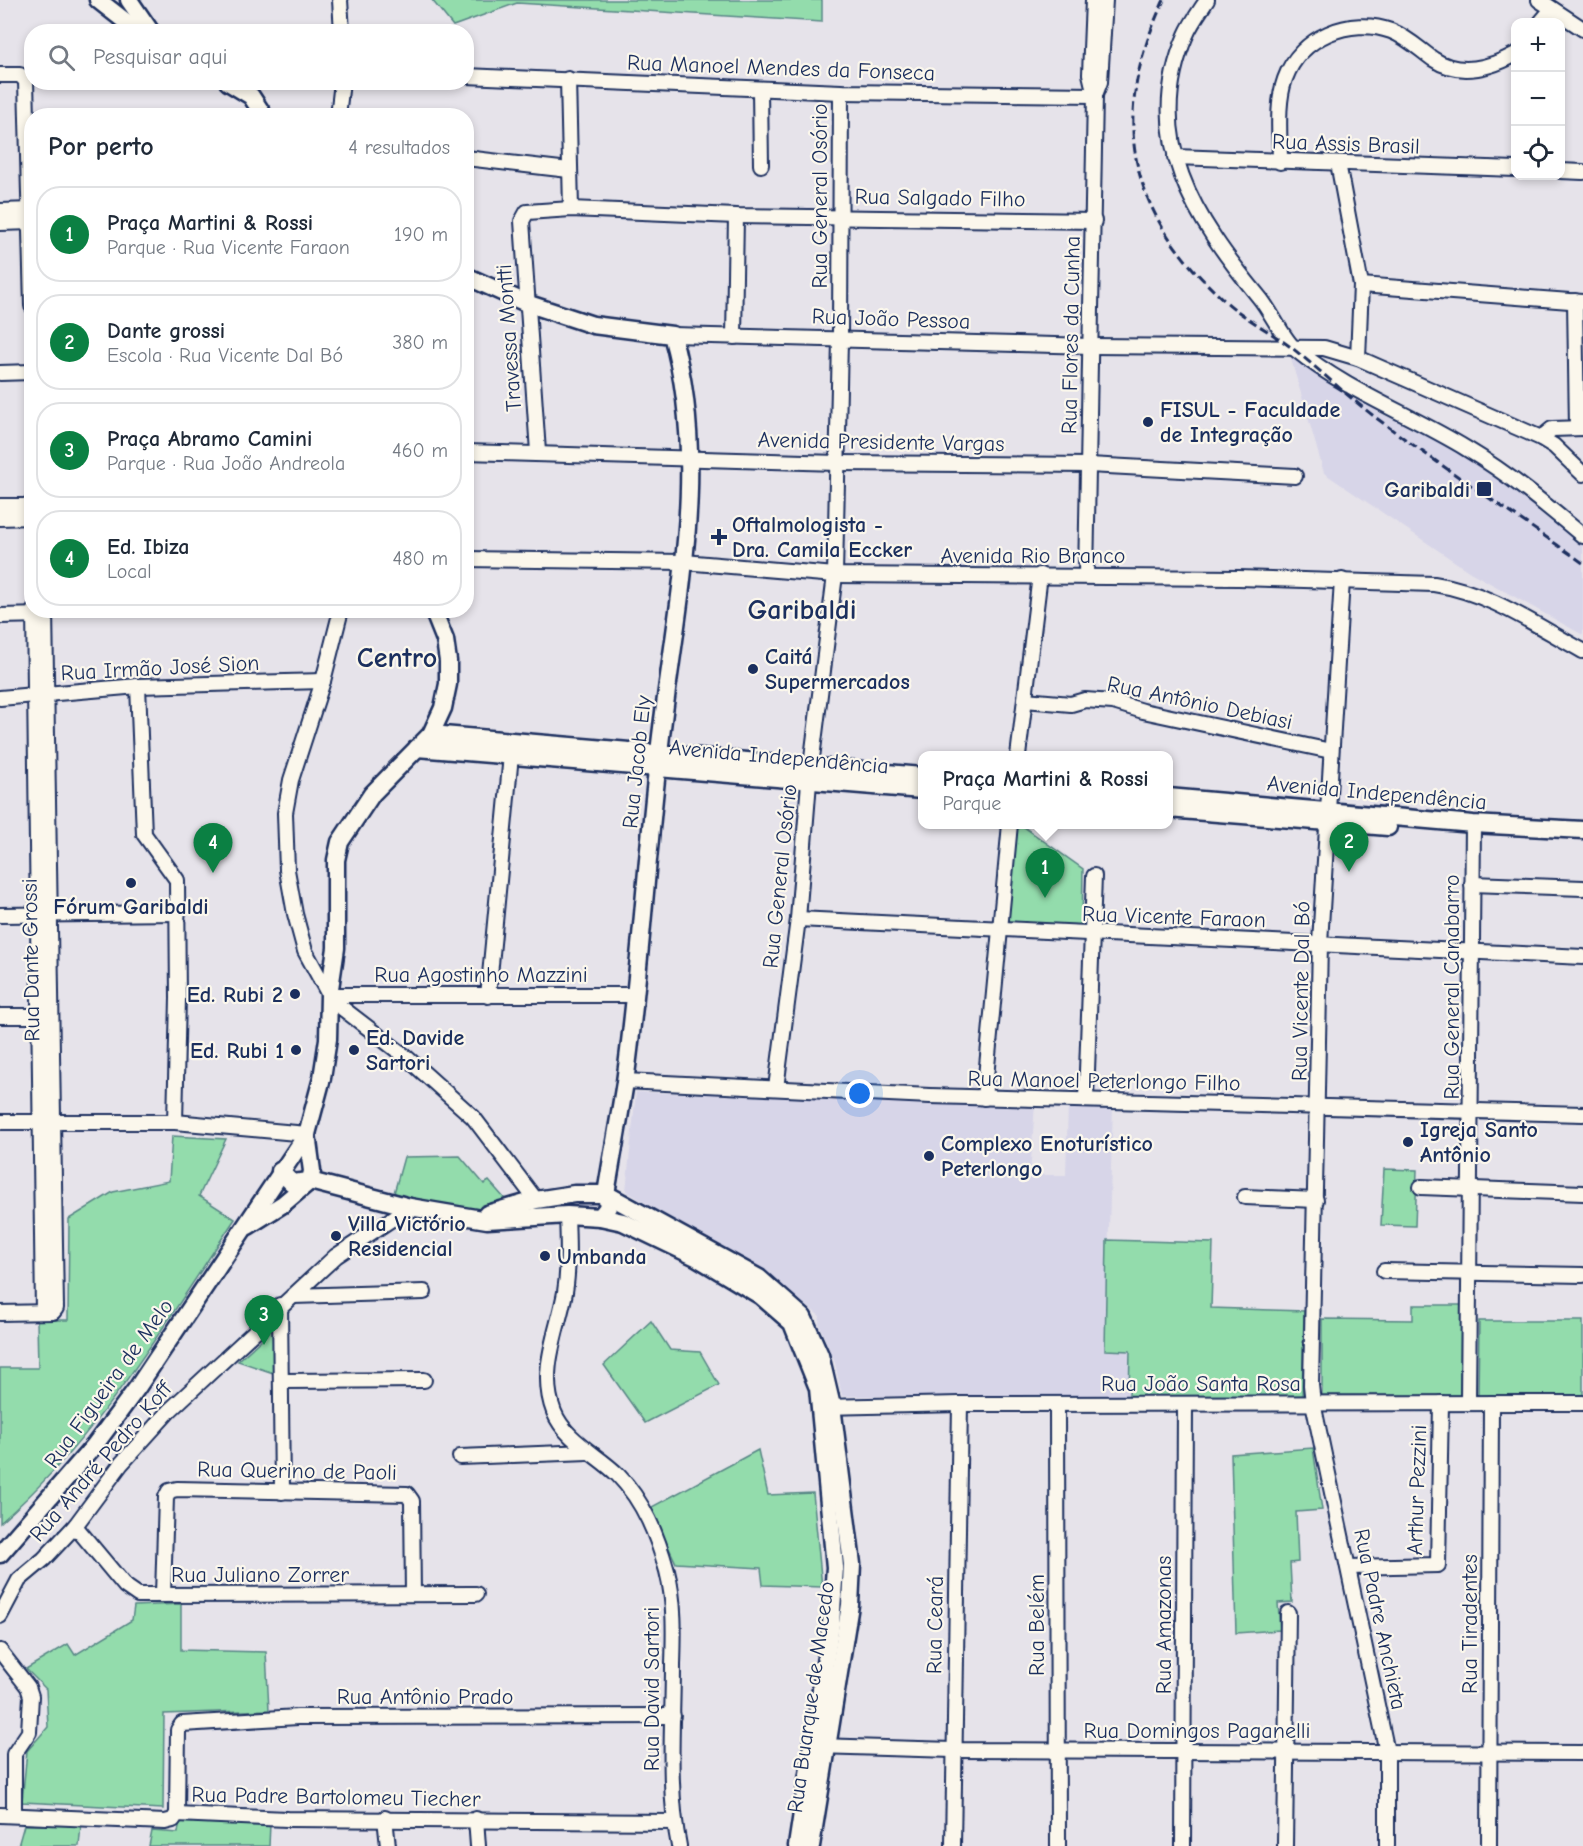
<!DOCTYPE html>
<html lang="pt">
<meta charset="utf-8">
<style>
body{margin:0;font-family:"Comic Neue",sans-serif;background:#f6f6f7;color:#1f2937}
.controls{position:absolute;right:18px;top:18px;display:grid;overflow:hidden;border-radius:12px;box-shadow:0 3px 9px #0003}
.controls button{width:54px;height:54px;display:grid;place-items:center;padding:0;border:0;border-bottom:2px solid #e0e1e3;background:#fff;color:#1f2937;font:30px sans-serif}
.you{position:absolute;left:860px;top:1094px;width:21px;height:21px;margin:-15px;border:4px solid #fff;border-radius:50%;background:#1a73e8;box-shadow:0 0 0 9px #1a73e833}
.badge{display:grid;place-items:center;width:39px;height:39px;border-radius:50%;background:#0b8043;color:#fff;font-size:20px;font-weight:700}
.pin{position:absolute;translate:-50% -50px;filter:drop-shadow(0 2px 3px #0008)}
.pin::after{content:'';position:absolute;top:32px;width:21px;height:18px;background:inherit;clip-path:polygon(0 0,100% 0,50% 100%)}
.popup{position:absolute;left:918px;top:751px;width:255px;height:78px;box-sizing:border-box;display:grid;place-content:center;border-radius:12px;background:#fff;filter:drop-shadow(0 2px 4px #0005);font-size:20px;white-space:nowrap;color:#747a83}
.popup b{font-size:22px;color:#1f2937}
.popup::after{content:'';position:absolute;left:50%;top:100%;margin-left:-12px;border:12px solid transparent;border-top-color:#fff}
.list{margin:0;padding:0;list-style:none}
h2{display:flex;justify-content:space-between;align-items:center;height:78px;margin:0;padding:0 24px;font-size:26px}
h2 small{font-size:20px;font-weight:400;color:#747a83}
.list li{display:grid;grid-template-columns:39px 1fr auto;gap:18px;align-items:center;box-sizing:border-box;height:96px;margin:0 12px 12px;padding:0 12px;border:2px solid #e0e1e3;border-radius:24px}
.list b{display:block;font-size:22px;white-space:nowrap}
.list p{margin:0;font-size:20px;white-space:nowrap;color:#747a83}
.list em{font-size:20px;font-style:normal;color:#747a83}
.icon{flex:none;width:33px;height:33px;fill:none;stroke:currentColor;stroke-width:2;stroke-linecap:round;stroke-linejoin:round}
.map{position:relative;flex:none;width:1583px;height:1846px;overflow:hidden}
.search{position:absolute;background:#fff;box-shadow:0 3px 9px #0003;left:24px;top:24px;width:450px;height:66px;display:flex;align-items:center;gap:15px;box-sizing:border-box;padding:0 21px;border-radius:24px;color:#747a83;font-size:22px}
.panel{position:absolute;background:#fff;box-shadow:0 3px 9px #0003;left:24px;top:108px;width:450px;height:510px;border-radius:24px}
.map>svg:first-child{display:block}
.built{fill:#d7d5e8}
.green{fill:#93dcac;stroke:#578685;stroke-width:1.5}
.lines{fill:none;stroke-linecap:round;stroke-linejoin:round}
.minor-casing{stroke:#1b2f5e;stroke-width:18}
.major-casing{stroke:#1b2f5e;stroke-width:21}
.minor{stroke:#fbf7ec;stroke-width:14}
.major{stroke:#fbf7ec;stroke-width:16}
.rail{stroke:#1b2f5e;stroke-width:3;stroke-dasharray:9 4.5;stroke-linecap:butt}
.poi-dot{fill:#1b2f5e;stroke:#fbf7ec;stroke-width:2}
.labels{text-anchor:middle;stroke-width:4.5;stroke-linejoin:round;paint-order:stroke}
.street-label{font-size:22px;fill:#1b2f5e;stroke:#fbf7ec}
.poi-label{font-size:22px;font-weight:bold;fill:#1b2f5e;stroke:#fbf7ec;text-anchor:start}
.district-label{font-size:28px;font-weight:bold;fill:#1b2f5e;stroke:#fbf7ec}
</style>
<div class="map">
<svg width="1583" height="1846" viewBox="0 0 1583 1846">
<rect width="100%" height="100%" fill="#e6e3ea"/>
<filter id="ink" filterUnits="userSpaceOnUse"><feTurbulence type="fractalNoise" baseFrequency=".0167" numOctaves="2"/><feDisplacementMap in="SourceGraphic" scale="12" xChannelSelector="R" yChannelSelector="G"/><feConvolveMatrix kernelMatrix="1 2 1 2 8 2 1 2 1" color-interpolation-filters="sRGB"/></filter>
<g filter="url(#ink)">
<g class="built">
<path d="M1298 352 1380 413 1468 454 1583 540V635L1470 572 1324 473 1291 359Z"/>
<path d="M636 1092 1035 1104 1030 1175H1066L1068 1105 1113 1106 1105 1350 1130 1351 1129 1396H842L835 1363 819 1324 820 1316 771 1279 626 1191Z"/>
</g>
<g class="green">
<path d="M432 0H822V22L517 3 453 26Z"/>
<path d="M1014 825H1021L1083 869 1082 929 1004 926Z"/>
<path d="M172 1136 226 1139 199 1196 235 1219C164 1325 97 1439 0 1523V1368H38L37 1320H68L69 1219 113 1192 169 1181Z"/>
<path d="M460 1156 484 1184 489 1181 505 1199C502 1202 498 1207 494 1208 472 1215 417 1199 394 1193L404 1157Z"/>
<path d="M1384 1169 1417 1170 1415 1226 1381 1225Z"/>
<path d="M1107 1240 1213 1243 1211 1308 1304 1311 1302 1401 1129 1396 1130 1351 1105 1350Z"/>
<path d="M1413 1305H1461L1460 1396 1322 1395V1319L1413 1320Z"/>
<path d="M651 1321 670 1350 700 1352 719 1385 645 1423 604 1365Z"/>
<path d="M1479 1321H1583V1396H1478Z"/>
<path d="M273 1329V1373L238 1361Z"/>
<path d="M1313 1448 1322 1510 1296 1512 1298 1562 1290 1563 1292 1602 1278 1603 1280 1630 1236 1633 1231 1454Z"/>
<path d="M758 1450 768 1495 813 1493 822 1587 763 1585 761 1568 676 1563 650 1508Z"/>
<path d="M181 1604V1650L266 1652 269 1710 164 1714 163 1809 22 1802 27 1751 48 1727 46 1689 26 1669 68 1644 75 1655 132 1620 134 1606Z"/>
<path d="M180 1820 270 1824 269 1846H149L152 1831 178 1833Z"/>
<path d="M24 1825H81L79 1846H18Z"/>
</g>
<g class="lines">
<g class="minor-casing">
<g id="minor">
<path d="M340 0 342 32"/>
<path d="M1093 0 1090 74 1095 95"/>
<path d="M1207 0C1200 11 1191 23 1186 35 1141 138 1195 219 1259 297 1271 311 1283 339 1295 349 1348 392 1410 414 1467 449 1509 474 1546 505 1583 536"/>
<path d="M1539 0 1583 29"/>
<path d="M1541 22 1552 9"/>
<path d="M0 75H20L26 81 32 306"/>
<path d="M466 76 841 92 1095 95"/>
<path d="M568 79 571 209"/>
<path d="M760 90 761 165"/>
<path d="M338 116 342 82"/>
<path d="M1175 157 1516 169"/>
<path d="M466 158 569 170"/>
<path d="M1280 162C1280 136 1276 104 1285 79 1300 37 1350 16 1391 31 1407 37 1419 49 1433 59 1460 77 1490 68 1516 54"/>
<path d="M1338 163 1361 285 1358 358"/>
<path d="M1560 171 1583 172"/>
<path d="M0 211 32 210"/>
<path d="M0 223 32 222"/>
<path d="M1361 285 1583 302"/>
<path d="M1575 301 1577 428"/>
<path d="M672 335 1091 346 1324 348 1358 358 1541 438 1554 446 1583 474"/>
<path d="M734 337 736 216"/>
<path d="M0 373 32 372"/>
<path d="M1541 438 1552 429 1583 428"/>
<path d="M466 452 837 463 1089 465 1295 476"/>
<path d="M538 452 522 221 527 212 571 209 736 216 1094 221"/>
<path d="M0 506H32"/>
<path d="M0 518 32 517"/>
<path d="M466 559 684 562 835 575 1239 578 1434 584C1489 592 1535 625 1583 651"/>
<path d="M1086 576 1095 95 1100 82 1105 0"/>
<path d="M1342 580 1320 943 1311 1385 1313 1403 1387 1752V1846"/>
<path d="M34 610 43 1312"/>
<path d="M341 610 323 681 291 780 285 813 287 870 295 914 305 951 329 995H633"/>
<path d="M0 616 43 615"/>
<path d="M138 686 144 834 177 880 178 998 175 1122"/>
<path d="M0 698 138 686 323 681"/>
<path d="M1025 700 1071 704 1085 700 1113 702 1143 711 1331 751"/>
<path d="M1018 756 1040 575"/>
<path d="M1472 884 1583 888"/>
<path d="M0 915 178 913"/>
<path d="M798 919 1583 957"/>
<path d="M488 996 511 755"/>
<path d="M329 998 406 1057 473 1117 536 1200"/>
<path d="M0 1016H49"/>
<path d="M625 1081 930 1096 1583 1114"/>
<path d="M776 1088 798 919 809 782 835 575 840 339 841 92"/>
<path d="M984 1098 1010 824"/>
<path d="M1086 1099 1094 876"/>
<path d="M0 1122H175L307 1134"/>
<path d="M1421 1187 1583 1193"/>
<path d="M1245 1197 1316 1200"/>
<path d="M567 1215C568 1241 569 1267 565 1292 558 1332 538 1371 554 1412 565 1440 598 1455 618 1475 644 1502 657 1535 667 1571 675 1602 674 1633 673 1665 673 1725 667 1787 679 1846"/>
<path d="M1384 1271 1583 1275"/>
<path d="M293 1296 424 1292"/>
<path d="M280 1305 282 1492"/>
<path d="M0 1313 53 1312 56 1308 45 610"/>
<path d="M283 1381 424 1380"/>
<path d="M1468 1403 1473 824"/>
<path d="M1057 1404 1058 1846"/>
<path d="M823 1407 960 1404 1583 1403"/>
<path d="M460 1457 588 1452"/>
<path d="M75 1526 125 1586 138 1595 476 1594"/>
<path d="M1349 1567 1438 1565 1441 1403"/>
<path d="M163 1595 166 1497 169 1491 177 1489 407 1494 412 1501 413 1594"/>
<path d="M0 1616 19 1580 44 1559 75 1526 121 1464 169 1411 336 1256 410 1207"/>
<path d="M0 1651 28 1687 31 1696 29 1732 14 1754V1815"/>
<path d="M817 1746 953 1750 1583 1753"/>
<path d="M177 1814 178 1730 182 1724 298 1717 673 1716"/>
<path d="M0 1815 165 1822 173 1820 177 1814 287 1819 674 1822"/>
<path d="M385 1818 388 1846"/>
<path d="M476 1819 478 1846"/>
<path d="M953 1846 960 1404"/>
<path d="M1183 1846 1185 1404"/>
<path d="M1285 1846 1288 1613"/>
<path d="M1489 1846 1491 1403"/>
</g>
</g>
<g class="major-casing">
<g id="major">
<path d="M98 0 139 32"/>
<path d="M129 0 151 32"/>
<path d="M228 82 251 96 264 116"/>
<path d="M466 276 526 303 593 325 672 335C711 471 674 615 659 753 646 862 640 973 625 1082 619 1120 612 1157 606 1194L608 1207 600 1217"/>
<path d="M431 734 922 776"/>
<path d="M417 748 922 790"/>
<path d="M1168 797 1473 824 1583 830"/>
<path d="M1168 809 1388 827"/>
<path d="M307 1134 312 1171 310 1181"/>
<path d="M280 1171 292 1183 310 1181 410 1207 487 1220 567 1215 600 1217 623 1222 696 1257 761 1296 792 1323 818 1388 835 1567 831 1624 797 1846"/>
<path d="M487 1214 536 1200 574 1194H606L759 1278 803 1317 820 1355 832 1406 852 1564 850 1605 811 1846"/>
<path d="M248 1226 283 1204 310 1181"/>
<path d="M0 1554 94 1446 137 1388 307 1134 322 1078 328 1039 329 995 336 948V860L340 842 372 794 431 734 443 708 448 684V661L445 640 433 610"/>
</g>
</g>
<use href="#minor" class="minor"/>
<use href="#major" class="major"/>
<path class="rail" d="M1164 0C1108 119 1127 213 1225 301 1245 319 1270 331 1292 348 1320 370 1346 395 1375 417 1443 468 1514 514 1583 563"/>
</g>
</g>
<g class="poi-dot">
<circle cx="1148" cy="422" r="6"/>
<rect x="1476" y="481" width="16" height="16" rx="3"/>
<path d="M716 528h6v6h6v6h-6v6h-6v-6h-6v-6h6z"/>
<circle cx="753" cy="669" r="6"/>
<circle cx="131" cy="883" r="6"/>
<circle cx="295" cy="994" r="6"/>
<circle cx="296" cy="1050" r="6"/>
<circle cx="354" cy="1050" r="6"/>
<circle cx="1408" cy="1142" r="6"/>
<circle cx="929" cy="1156" r="6"/>
<circle cx="336" cy="1236" r="6"/>
<circle cx="545" cy="1256" r="6"/>
</g>
<g class="labels">
<g class="street-label">
<text transform="translate(781 67) rotate(2)" y="8">Rua Manoel Mendes da Fonseca</text>
<text transform="translate(1346 143) rotate(2)" y="8">Rua Assis Brasil</text>
<text transform="translate(819 196) rotate(-90)" y="8">Rua General Osório</text>
<text transform="translate(940 197) rotate(1)" y="8">Rua Salgado Filho</text>
<text transform="translate(891 318) rotate(2)" y="8">Rua João Pessoa</text>
<text transform="translate(1070 335) rotate(-89)" y="8">Rua Flores da Cunha</text>
<text transform="translate(508 338) rotate(-94)" y="8">Travessa Montti</text>
<text transform="translate(881 441) rotate(1)" y="8">Avenida Presidente Vargas</text>
<text x="1033" y="563">Avenida Rio Branco</text>
<text transform="translate(160 667) rotate(-3)" y="8">Rua Irmão José Sion</text>
<text transform="translate(1200 702) rotate(12)" y="8">Rua Antônio Debiasi</text>
<text transform="translate(779 756) rotate(5)" y="8">Avenida Independência</text>
<text transform="translate(636 762) rotate(-84)" y="8">Rua Jacob Ely</text>
<text transform="translate(1377 792) rotate(5)" y="8">Avenida Independência</text>
<text transform="translate(779 876) rotate(-84)" y="8">Rua General Osório</text>
<text transform="translate(1174 916) rotate(2)" y="8">Rua Vicente Faraon</text>
<text transform="translate(30 960) rotate(-91)" y="8">Rua Dante Grossi</text>
<text x="481" y="982">Rua Agostinho Mazzini</text>
<text transform="translate(1451 987) rotate(-90)" y="8">Rua General Canabarro</text>
<text transform="translate(1300 991) rotate(-89)" y="8">Rua Vicente Dal Bó</text>
<text transform="translate(1104 1080) rotate(1)" y="8">Rua Manoel Peterlongo Filho</text>
<text transform="translate(108 1383) rotate(-54)" y="8">Rua Figueira de Melo</text>
<text x="1201" y="1391">Rua João Santa Rosa</text>
<text transform="translate(100 1461) rotate(-49)" y="8">Rua André Pedro Koff</text>
<text transform="translate(297 1470) rotate(1)" y="8">Rua Querino de Paoli</text>
<text transform="translate(1416 1490) rotate(-88)" y="8">Arthur Pezzini</text>
<text x="260" y="1582">Rua Juliano Zorrer</text>
<text transform="translate(1381 1619) rotate(78)" y="8">Rua Padre Anchieta</text>
<text transform="translate(1469 1624) rotate(-90)" y="8">Rua Tiradentes</text>
<text transform="translate(934 1625) rotate(-89)" y="8">Rua Ceará</text>
<text transform="translate(1036 1625) rotate(-90)" y="8">Rua Belém</text>
<text transform="translate(1163 1625) rotate(-90)" y="8">Rua Amazonas</text>
<text transform="translate(651 1689) rotate(-90)" y="8">Rua David Sartori</text>
<text x="425" y="1704">Rua Antônio Prado</text>
<text transform="translate(810 1697) rotate(-82)" y="8">Rua Buarque de Macedo</text>
<text x="1197" y="1738">Rua Domingos Paganelli</text>
<text transform="translate(336 1796) rotate(1)" y="8">Rua Padre Bartolomeu Tiecher</text>
</g>
<g class="poi-label">
<text x="1160" y="417">FISUL - Faculdade<tspan x="1160" dy="25">de Integração</tspan></text>
<text x="1470" y="497" text-anchor="end">Garibaldi</text>
<text x="732" y="532">Oftalmologista -<tspan x="732" dy="25">Dra. Camila Eccker</tspan></text>
<text x="765" y="664">Caitá<tspan x="765" dy="25">Supermercados</tspan></text>
<text x="131" y="914" text-anchor="middle">Fórum Garibaldi</text>
<text x="283" y="1002" text-anchor="end">Ed. Rubi 2</text>
<text x="366" y="1045">Ed. Davide<tspan x="366" dy="25">Sartori</tspan></text>
<text x="284" y="1058" text-anchor="end">Ed. Rubi 1</text>
<text x="1420" y="1137">Igreja Santo<tspan x="1420" dy="25">Antônio</tspan></text>
<text x="941" y="1151">Complexo Enoturístico<tspan x="941" dy="25">Peterlongo</tspan></text>
<text x="348" y="1231">Villa Victório<tspan x="348" dy="25">Residencial</tspan></text>
<text x="557" y="1264">Umbanda</text>
</g>
<g class="district-label">
<text x="802" y="619">Garibaldi</text>
<text x="397" y="667">Centro</text>
</g>
</g>
</svg>
<div class="controls">
<button>+</button>
<button>−</button>
<button><svg class="icon" aria-label="locate" viewBox="0 0 24 24"><circle cx="12" cy="12" r="6"/><path d="M12 2v4M12 18v4M2 12h4M18 12h4"/></svg></button>
</div>
<div class="you"></div>
<div class="pin badge" style="left:1045px;top:898px">1</div>
<div class="popup"><b>Praça Martini &amp; Rossi</b>Parque</div>
<div class="pin badge" style="left:1349px;top:872px">2</div>
<div class="pin badge" style="left:264px;top:1345px">3</div>
<div class="pin badge" style="left:213px;top:873px">4</div>
<div class="search"><svg class="icon" aria-label="search" viewBox="0 0 24 24"><circle cx="10" cy="10" r="6"/><path d="M15 15l6 6"/></svg>Pesquisar aqui</div>
<section class="panel">
<h2>Por perto<small>4 resultados</small></h2>
<ul class="list">
<li><span class="badge">1</span><div><b>Praça Martini &amp; Rossi</b><p>Parque · Rua Vicente Faraon</p></div><em>190 m</em></li>
<li><span class="badge">2</span><div><b>Dante grossi</b><p>Escola · Rua Vicente Dal Bó</p></div><em>380 m</em></li>
<li><span class="badge">3</span><div><b>Praça Abramo Camini</b><p>Parque · Rua João Andreola</p></div><em>460 m</em></li>
<li><span class="badge">4</span><div><b>Ed. Ibiza</b><p>Local</p></div><em>480 m</em></li>
</ul>
</section>
</div>
